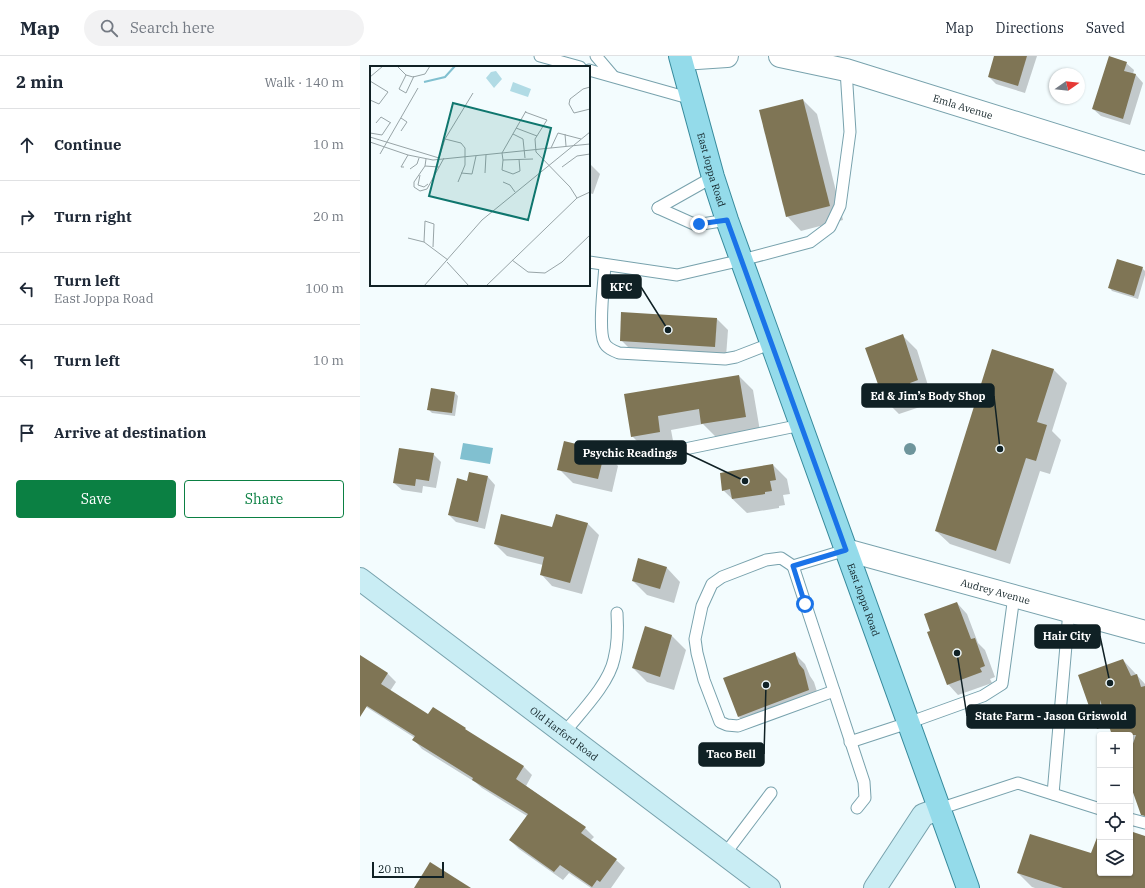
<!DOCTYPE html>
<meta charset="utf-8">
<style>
body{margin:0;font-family:"IBM Plex Serif",serif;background:#f2f2f3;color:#1f2937}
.controls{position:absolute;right:12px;bottom:12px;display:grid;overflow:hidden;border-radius:4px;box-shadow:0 1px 3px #0004}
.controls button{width:36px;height:36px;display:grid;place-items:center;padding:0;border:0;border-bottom:1px solid #e0e1e3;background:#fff;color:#1f2937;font:20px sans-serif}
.compass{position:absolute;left:689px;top:12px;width:36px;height:36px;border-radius:50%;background:#fff;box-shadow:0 1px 3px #0004;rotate:76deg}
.scale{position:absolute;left:12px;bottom:10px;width:72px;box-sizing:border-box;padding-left:4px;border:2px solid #102125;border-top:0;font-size:11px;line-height:14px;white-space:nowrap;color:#102125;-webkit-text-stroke:3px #f3fcfe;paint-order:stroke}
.stop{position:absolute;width:12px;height:12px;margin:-9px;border:3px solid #1a73e8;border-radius:50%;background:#fff}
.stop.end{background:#1a73e8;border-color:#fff;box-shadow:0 1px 4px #0008}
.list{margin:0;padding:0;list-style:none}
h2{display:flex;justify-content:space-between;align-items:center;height:52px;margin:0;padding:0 16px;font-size:17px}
h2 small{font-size:13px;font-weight:400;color:#747a83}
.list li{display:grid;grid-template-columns:26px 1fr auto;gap:12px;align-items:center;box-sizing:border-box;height:72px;padding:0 16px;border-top:1px solid #e0e1e3}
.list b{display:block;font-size:15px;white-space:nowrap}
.list p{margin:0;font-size:13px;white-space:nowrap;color:#747a83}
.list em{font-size:13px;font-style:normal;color:#747a83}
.actions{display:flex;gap:8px;padding:12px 16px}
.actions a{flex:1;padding:9px 0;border:1px solid #0b8043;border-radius:4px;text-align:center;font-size:14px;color:#0b8043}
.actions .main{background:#0b8043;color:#fff}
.icon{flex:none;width:22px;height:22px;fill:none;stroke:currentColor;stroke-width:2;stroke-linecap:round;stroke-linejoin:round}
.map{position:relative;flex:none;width:785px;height:832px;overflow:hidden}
header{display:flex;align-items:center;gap:24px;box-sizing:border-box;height:56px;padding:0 20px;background:#fff;border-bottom:1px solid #e0e1e3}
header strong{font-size:19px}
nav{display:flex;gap:22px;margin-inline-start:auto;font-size:14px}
.search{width:280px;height:36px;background:#f2f2f3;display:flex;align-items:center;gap:10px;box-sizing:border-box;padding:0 14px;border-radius:22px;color:#747a83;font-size:15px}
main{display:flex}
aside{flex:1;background:#fff}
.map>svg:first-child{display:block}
.water{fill:#81c0d0}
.shadow{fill:#0003}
.building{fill:#7f7555}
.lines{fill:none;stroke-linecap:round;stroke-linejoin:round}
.lane-casing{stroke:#78a2ad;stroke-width:13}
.street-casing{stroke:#78a2ad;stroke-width:24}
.secondary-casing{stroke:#78a2ad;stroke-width:24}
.primary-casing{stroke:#378a9c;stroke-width:24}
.lane{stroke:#fff;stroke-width:11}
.street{stroke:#fff;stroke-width:22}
.secondary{stroke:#c9edf4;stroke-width:22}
.primary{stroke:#94dbea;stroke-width:22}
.tree{fill:#6e959c}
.route{stroke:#1a73e8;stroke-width:5}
.labels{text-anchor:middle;stroke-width:3;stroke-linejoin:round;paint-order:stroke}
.street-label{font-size:10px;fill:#102125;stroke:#f3fcfe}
.inset-river{fill:none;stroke:#81c0d0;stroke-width:2}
.inset-road{fill:none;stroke:#98a4a7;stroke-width:1}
.view{fill:#0f766e;fill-opacity:0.15;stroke:#0f766e;stroke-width:2}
.inset-edge{fill:none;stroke:#102125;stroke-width:2}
.leader{fill:none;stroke:#102125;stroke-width:1.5}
.callout-dot{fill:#102125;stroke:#f3fcfe;stroke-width:1.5}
.callout{fill:#102125;stroke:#102125;stroke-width:1.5}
.callout-label{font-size:11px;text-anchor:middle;font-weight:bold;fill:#fff}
</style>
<header>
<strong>Map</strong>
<div class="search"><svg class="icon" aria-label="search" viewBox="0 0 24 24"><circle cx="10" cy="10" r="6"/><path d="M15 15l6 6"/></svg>Search here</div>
<nav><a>Map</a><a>Directions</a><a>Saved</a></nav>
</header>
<main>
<aside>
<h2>2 min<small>Walk · 140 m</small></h2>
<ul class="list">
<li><svg class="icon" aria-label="ahead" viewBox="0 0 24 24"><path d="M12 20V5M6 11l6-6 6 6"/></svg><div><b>Continue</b></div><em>10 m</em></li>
<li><svg class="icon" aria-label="right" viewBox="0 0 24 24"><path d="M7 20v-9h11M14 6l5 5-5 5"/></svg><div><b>Turn right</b></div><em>20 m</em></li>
<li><svg class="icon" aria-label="left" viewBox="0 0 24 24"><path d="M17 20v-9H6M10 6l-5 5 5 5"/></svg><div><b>Turn left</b><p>East Joppa Road</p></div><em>100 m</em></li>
<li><svg class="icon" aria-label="left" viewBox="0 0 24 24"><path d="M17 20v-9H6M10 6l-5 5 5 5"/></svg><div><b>Turn left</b></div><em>10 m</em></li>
<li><svg class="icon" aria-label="arrive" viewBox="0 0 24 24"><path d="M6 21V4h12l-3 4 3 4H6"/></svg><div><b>Arrive at destination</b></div></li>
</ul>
<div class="actions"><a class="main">Save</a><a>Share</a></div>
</aside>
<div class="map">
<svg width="785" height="832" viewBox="0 0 785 832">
<rect width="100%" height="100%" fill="#f3fcfe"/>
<path class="water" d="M103 387 133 392 130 408 100 403Z"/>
<g class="shadow">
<path d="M635 0H677L665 37 636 28 629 21Z"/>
<path d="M766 7 774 14 773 18 776 19 783 27 770 69 741 60 733 53Z"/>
<path d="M443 44 457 58 483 164 441 175 427 160Z"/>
<path d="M229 107 240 118 233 138 229 137Z"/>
<path d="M782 212 785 215V219L778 243 752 235 749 231Z"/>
<path d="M357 263 368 274 366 301 272 295 261 284Z"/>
<path d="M543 280 557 294 571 339 563 341 566 349 539 358 525 344Z"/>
<path d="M693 313 707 327 692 375 701 384 690 418 680 415 650 508 590 488 576 475Z"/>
<path d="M379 320 393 334 400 375 356 381 343 368 311 374 314 390 286 394 272 380 266 339Z"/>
<path d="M95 337 98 340 95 360 72 357 68 353Z"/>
<path d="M244 396 258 410 252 436 213 427 199 413Z"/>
<path d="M73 398 81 406 76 432 63 430 62 437 42 434 34 427Z"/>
<path d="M413 409 427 423 430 438 423 439 425 449 419 450V452L387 457 363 434Z"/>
<path d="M128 421 135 429 125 473 96 466 89 459 108 426Z"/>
<path d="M227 467 239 479 222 538 192 530 181 518 183 509 147 500 135 488 193 472Z"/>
<path d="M306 511 320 526 314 547 287 539 273 525Z"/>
<path d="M597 547 607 558 618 587 625 594 635 621 630 623 632 627 598 639 588 628 571 576Z"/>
<path d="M285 572 312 580 326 594 314 634 287 626 273 612Z"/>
<path d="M434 597 445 608 450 620 454 626 460 645 389 672 379 661Z"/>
<path d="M0 601 28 618 36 626 30 635 69 660 105 673 111 679 164 711 172 719 166 730 225 772 234 781 230 785 256 804 265 812 251 832H231L209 817 203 824 159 793 150 784 167 760 122 732 115 726 62 693 54 684 55 682 0 647Z"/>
<path d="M763 604 785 628V757L770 725V679H754L750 670 747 672 733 658 720 620Z"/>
<path d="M740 777V817H770V777L785 782V832H675L672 831 658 817 732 798Z"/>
</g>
<g class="building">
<path d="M634 0H667L658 30 628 21Z"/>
<path d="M749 0 767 6 764 15 776 18 763 63 732 53Z"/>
<path d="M443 43 470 150 426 161 399 54Z"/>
<path d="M757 203 783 211 774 240 748 232Z"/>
<path d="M261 256 357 262 355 291 260 285Z"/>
<path d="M543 278 558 324 550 327 552 335 524 345 505 292Z"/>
<path d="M632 293 694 313 677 366 687 369 676 405 666 402 636 495 575 475Z"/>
<path d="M379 319 386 361 341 368 339 353 298 360 300 376 271 381 264 338Z"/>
<path d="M71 332 95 336 92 357 67 354Z"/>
<path d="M204 385 245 395 238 423 197 414Z"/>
<path d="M39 392 74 397 69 425 56 423 55 430 33 427Z"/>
<path d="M413 408 416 424 410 425 412 435 405 436V438L372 443 370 433 362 435 360 417Z"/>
<path d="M109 416 128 420 118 466 88 459 97 422 107 425Z"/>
<path d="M141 458 192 471 196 458 228 467 210 527 180 519 184 501 134 488Z"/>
<path d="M278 502 307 511 300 533 272 525Z"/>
<path d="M597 546 611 583 615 582 625 610 620 612 622 616 587 629 567 576 570 575 564 558Z"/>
<path d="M285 570 312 579 300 621 272 612Z"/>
<path d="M435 596 439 608 444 614 449 634 378 661 363 622Z"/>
<path d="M0 599 28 617 21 628 68 658 73 651 106 672 105 673 164 710 156 723 226 771 221 777 257 803 240 826 237 824 232 831 200 809 194 816 149 784 168 758 112 724 113 722 52 684 55 680 7 650 0 661Z"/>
<path d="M763 603 771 620 777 618 781 631 785 630V760L781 759 770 728V696L776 679H752L740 644V672L737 673 718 619Z"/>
<path d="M740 774V817H770V775L785 780V832H703L657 817 670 778 731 797Z"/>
<path d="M70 806 111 832H54Z"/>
</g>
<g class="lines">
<g class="lane-casing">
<g id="lane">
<path d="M180 0 220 11"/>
<path d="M236 0 253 20"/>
<path d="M229 14 332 43"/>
<path d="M298 152 336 169 367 164"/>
<path d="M298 152 353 121"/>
<path d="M229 206 317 219 382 204 450 186 470 171 480 150 490 76 486 14"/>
<path d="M245 209C244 226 238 273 244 286 246 292 254 295 259 297L365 303 376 301 412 287"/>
<path d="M291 400 441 369"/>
<path d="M486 494 433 510 504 726 505 742 497 752"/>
<path d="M433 510 421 502 406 504 362 521 352 528 342 550 335 583 337 597 344 624 360 666 367 669 378 670 474 635"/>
<path d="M204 677C220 657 249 628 254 603 258 588 258 573 257 557"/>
<path d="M490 686 548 667 623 640 642 628 654 540"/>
<path d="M693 738 709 555"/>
<path d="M579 753 658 727 740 753"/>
<path d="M770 763 785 767"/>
<path d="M365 798 411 737"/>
</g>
</g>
<g class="street-casing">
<g id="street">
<path id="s1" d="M420 0 486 14 785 107"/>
<path d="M322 3 367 0"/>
<path id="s2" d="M486 494 785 576"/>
</g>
</g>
<g class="secondary-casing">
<g id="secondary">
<path id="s3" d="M0 523 409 832"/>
<path d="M515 832 563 759 579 753"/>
</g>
</g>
<g class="primary-casing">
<g id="primary">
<path id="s4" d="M320 0 353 121 367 164 608 832"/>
</g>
</g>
<use href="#lane" class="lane"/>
<use href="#street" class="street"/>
<use href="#secondary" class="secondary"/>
<use href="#primary" class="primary"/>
</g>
<circle class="tree" cx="550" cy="393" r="6"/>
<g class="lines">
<path class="route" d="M339 168 367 164 486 494 433 510 445 548"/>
</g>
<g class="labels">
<g class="street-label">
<text dy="4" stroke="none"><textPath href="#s1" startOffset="190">Emla Avenue</textPath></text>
<text dy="4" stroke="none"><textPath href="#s4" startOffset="118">East Joppa Road</textPath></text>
<text dy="4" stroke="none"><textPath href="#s2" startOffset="155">Audrey Avenue</textPath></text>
<text dy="4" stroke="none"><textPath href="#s4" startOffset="574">East Joppa Road</textPath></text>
<text dy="4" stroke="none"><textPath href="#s3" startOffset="256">Old Harford Road</textPath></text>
</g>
</g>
<g transform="translate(10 10)">
<rect width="220" height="220" fill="#f3fcfe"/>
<path d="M126 5 132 13 124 22 116 12 121 6ZM143 16 161 23 158 31 140 25Z" fill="#b1dbe5"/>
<path class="inset-river" d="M54 16 75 11 85 0"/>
<path class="inset-road" d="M27 0 36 9 43 11 55 8 60 0M36 9 29 23 36 27 44 10M0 11 13 0M0 15 18 26 9 38 0 34M220 21 213 23 200 33 199 38 204 47 220 43M156 45 132 87 133 94 163 93M155 46 177 54 165 73 166 86 200 121 207 132M31 52 37 56 31 65M6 57 11 51 21 57M146 62 167 70M0 67 12 69 20 57M143 68 153 73 155 92M195 68 196 80M0 71 69 92M75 73 91 77 95 82V99L88 116M0 76 38 89 63 94 220 78M181 82 188 67 211 73M10 88 48 22M69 92 75 73 103 27M56 93 55 100 44 116V121L50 125 57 123 74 92M133 94 132 104 143 108 150 105 149 93M55 100 69 101M34 101H31L38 89M192 101 207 90 220 88M40 103 47 98 49 92M91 107 102 108 106 90M115 107 116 89M50 109 48 119 54 121 58 118M133 116 140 119 145 126M38 172 54 176 78 194M54 176 55 155 64 158 63 181M142 194 158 206 175 207 192 196 220 169M77 196 99 220M54 220 112 154 220 66M116 220 207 132 220 126"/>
<path class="view" d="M83 37 181 62 158 154 59 130Z"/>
<rect width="220" height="220" class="inset-edge"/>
</g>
<path class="leader" d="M308 274L281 231M640 393L634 340M385 425L326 397M750 627L740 580M597 597L607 660M406 629L404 698"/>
<g class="callout-dot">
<circle cx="308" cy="274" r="4"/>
<circle cx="640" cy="393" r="4"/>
<circle cx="385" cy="425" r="4"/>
<circle cx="750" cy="627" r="4"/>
<circle cx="597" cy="597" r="4"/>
<circle cx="406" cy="629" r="4"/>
</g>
<g class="callout">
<rect x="242" y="219" width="39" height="23" rx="4"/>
<rect x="502" y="328" width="132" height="23" rx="4"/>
<rect x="215" y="385" width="111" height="23" rx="4"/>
<rect x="675" y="569" width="65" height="23" rx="4"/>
<rect x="607" y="649" width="168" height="23" rx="4"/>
<rect x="339" y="687" width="65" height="23" rx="4"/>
</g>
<g class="callout-label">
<text x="261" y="235">KFC</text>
<text x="568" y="344">Ed &amp; Jim’s Body Shop</text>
<text x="270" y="401">Psychic Readings</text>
<text x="707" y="584">Hair City</text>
<text x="691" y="664">State Farm - Jason Griswold</text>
<text x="371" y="702">Taco Bell</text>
</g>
</svg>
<div class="controls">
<button>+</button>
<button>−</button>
<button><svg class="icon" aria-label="locate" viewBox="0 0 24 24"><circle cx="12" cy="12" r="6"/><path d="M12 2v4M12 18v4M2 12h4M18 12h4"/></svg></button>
<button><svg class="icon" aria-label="layers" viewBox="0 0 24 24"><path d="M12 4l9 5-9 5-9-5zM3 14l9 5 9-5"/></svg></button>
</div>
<svg class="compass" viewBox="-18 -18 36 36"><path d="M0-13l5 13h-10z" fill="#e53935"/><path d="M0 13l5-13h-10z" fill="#747a83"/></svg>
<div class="scale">20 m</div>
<div class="stop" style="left:445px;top:548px"></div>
<div class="stop end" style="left:339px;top:168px"></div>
</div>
</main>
